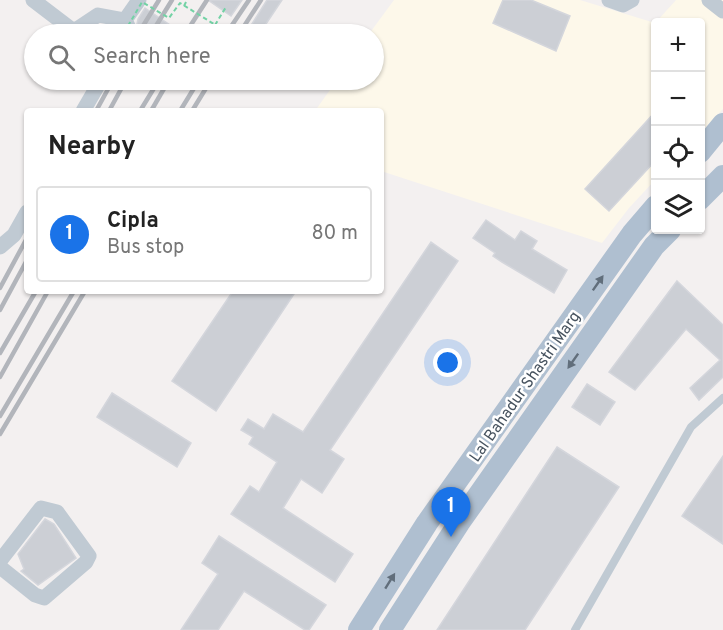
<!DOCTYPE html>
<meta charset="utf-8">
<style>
body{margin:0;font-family:Overpass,sans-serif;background:#f2f2f2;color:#222}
.controls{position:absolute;right:18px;top:18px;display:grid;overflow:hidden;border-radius:6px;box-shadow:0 2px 4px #0004}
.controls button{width:54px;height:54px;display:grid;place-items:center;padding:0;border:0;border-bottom:2px solid #e0e0e0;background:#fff;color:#222;font:30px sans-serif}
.you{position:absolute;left:448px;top:363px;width:21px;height:21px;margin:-15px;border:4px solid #fff;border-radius:50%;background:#1a73e8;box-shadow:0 0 0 9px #1a73e833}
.badge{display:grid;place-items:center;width:39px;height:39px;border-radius:50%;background:#1a73e8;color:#fff;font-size:20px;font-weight:700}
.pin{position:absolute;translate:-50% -50px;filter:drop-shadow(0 2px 3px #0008)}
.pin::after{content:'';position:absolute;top:32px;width:21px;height:18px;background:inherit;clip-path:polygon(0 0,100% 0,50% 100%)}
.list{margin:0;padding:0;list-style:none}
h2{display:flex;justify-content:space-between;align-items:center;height:78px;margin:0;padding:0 24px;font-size:26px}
h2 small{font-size:20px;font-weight:400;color:#767676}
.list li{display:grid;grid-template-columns:39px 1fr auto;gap:18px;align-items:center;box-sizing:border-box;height:96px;margin:0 12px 12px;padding:0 12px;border:2px solid #e0e0e0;border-radius:6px}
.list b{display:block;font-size:22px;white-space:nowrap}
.list p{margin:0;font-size:20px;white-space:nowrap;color:#767676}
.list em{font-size:20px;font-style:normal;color:#767676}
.icon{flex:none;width:33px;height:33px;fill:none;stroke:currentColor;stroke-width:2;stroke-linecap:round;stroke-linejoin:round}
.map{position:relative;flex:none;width:723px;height:630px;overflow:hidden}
.search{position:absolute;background:#fff;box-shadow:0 2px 4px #0004;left:24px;top:24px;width:360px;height:66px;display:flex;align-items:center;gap:15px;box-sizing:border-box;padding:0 21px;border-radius:33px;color:#767676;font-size:22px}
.panel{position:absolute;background:#fff;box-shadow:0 2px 4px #0004;left:24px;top:108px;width:360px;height:186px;border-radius:6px}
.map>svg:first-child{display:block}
.commercial{fill:#fdf8ea}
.building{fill:#cccfd5;stroke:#d4d6dc;stroke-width:1.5}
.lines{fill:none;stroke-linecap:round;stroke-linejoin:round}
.path{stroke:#73d2a5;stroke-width:2;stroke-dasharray:4.5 3;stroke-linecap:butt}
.lane{stroke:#c0cad3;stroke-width:8}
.street{stroke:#c0cad3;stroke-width:15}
.primary{stroke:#afbfd0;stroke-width:22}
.rail{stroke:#b2b5bb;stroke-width:4.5}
.path-bridge{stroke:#73d2a5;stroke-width:2;stroke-dasharray:4.5 3;stroke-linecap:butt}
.oneway{fill:#616e7b}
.labels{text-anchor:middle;stroke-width:5;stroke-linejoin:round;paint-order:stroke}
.street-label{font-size:16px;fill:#47535f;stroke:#fff}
</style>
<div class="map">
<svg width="723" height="630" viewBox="0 0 723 630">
<rect width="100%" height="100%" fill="#f3f0f0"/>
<g class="commercial">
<path d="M394 0H580L655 23V180L629 208 602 243 381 171V111H315L337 80H374V34H369Z"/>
<path d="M676 0H723V109L701 132 700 22H656Z"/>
</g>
<g class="building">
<path d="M208 0H242L231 16Z"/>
<path d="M267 0H282L260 33 250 27Z"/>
<path d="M503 0H531L570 16 556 51 493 23Z"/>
<path d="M145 8 170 25 164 34H135L138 19Z"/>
<path d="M656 111V160L609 211 585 189Z"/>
<path d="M486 220 515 240 521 231 537 241 532 249 567 270 554 293 502 262 493 256 495 253 473 238Z"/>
<path d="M431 242 458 261 330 450 344 459 322 493 301 479 283 508 353 554 335 582 231 514 250 486 259 492 277 462 249 444 253 437 241 430 248 419 264 429 273 414 303 432Z"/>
<path d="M677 281 723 325V377L699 400 690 388 720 360 686 329 635 390 609 372Z"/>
<path d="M233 291H296L216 411 172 381Z"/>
<path d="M587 384 615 402 600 425 572 407Z"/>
<path d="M112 393 191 443 177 467 97 417Z"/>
<path d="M557 447 619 487 525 630H437Z"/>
<path d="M723 456V544L682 516Z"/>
<path d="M45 519 54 524 76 558 38 585 21 571 24 569 18 554Z"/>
<path d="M219 536 326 605 309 630H305L244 591 218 630H181L218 574 202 563Z"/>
</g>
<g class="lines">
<g class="path">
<path d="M184 6 187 0"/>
<path d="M215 25 226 7"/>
<path d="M257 34 263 25"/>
</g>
<path class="lane" d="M575 630 691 427 723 398"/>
<g class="street">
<path d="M33 0 71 29H77L98 15 125 20"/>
<path d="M609 0 623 5 632 0"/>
<path d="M709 0 723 11"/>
<path d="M124 34 128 26 125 20 139 0"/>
<path d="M83 111 101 80"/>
<path d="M0 247 14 235 27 212"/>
<path d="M0 561 41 508 57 512 89 556 86 562 44 598 35 595 0 567"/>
</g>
<g class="primary">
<path d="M700 152 723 124"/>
<path d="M700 199 723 176"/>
<path d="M359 630 427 523 632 234 656 206"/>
<path d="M390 630 459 523 654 246 670 230"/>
</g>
<g class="rail">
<path d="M138 34 159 0"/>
<path d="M151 34 172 0"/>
<path d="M185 34 207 0"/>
<path d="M226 34 249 0"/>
<path d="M239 34 261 0"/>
<path d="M96 111 113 80"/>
<path d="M109 111 126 80"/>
<path d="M140 111 159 80"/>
<path d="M151 111 169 80"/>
<path d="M180 111 199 80"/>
<path d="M192 111 211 80"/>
<path d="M0 288 27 238"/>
<path d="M0 310 27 260"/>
<path d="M0 353 36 291"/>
<path d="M0 377 48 291"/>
<path d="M0 416 74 291"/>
<path d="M0 434 85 291"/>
</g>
<path class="path-bridge" d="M128 26 142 2 169 18 180 3 230 34"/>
</g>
<defs><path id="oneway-solid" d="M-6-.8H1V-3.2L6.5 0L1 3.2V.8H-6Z" transform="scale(1.5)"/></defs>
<g class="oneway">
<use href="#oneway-solid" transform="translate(598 283) rotate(-55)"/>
<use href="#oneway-solid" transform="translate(573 361) rotate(125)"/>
<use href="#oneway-solid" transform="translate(390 581) rotate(-58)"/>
</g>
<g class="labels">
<g class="street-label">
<text transform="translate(524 386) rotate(-55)" y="6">Lal Bahadur Shastri Marg</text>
</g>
</g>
</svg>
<div class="controls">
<button>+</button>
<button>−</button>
<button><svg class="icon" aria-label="locate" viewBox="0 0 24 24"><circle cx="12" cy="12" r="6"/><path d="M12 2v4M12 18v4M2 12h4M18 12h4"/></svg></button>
<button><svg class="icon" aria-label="layers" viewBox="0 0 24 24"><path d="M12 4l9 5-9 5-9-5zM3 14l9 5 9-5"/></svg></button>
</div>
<div class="you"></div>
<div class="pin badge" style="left:451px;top:537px">1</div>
<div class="search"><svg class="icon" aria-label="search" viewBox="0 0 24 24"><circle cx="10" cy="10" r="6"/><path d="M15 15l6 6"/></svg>Search here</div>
<section class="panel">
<h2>Nearby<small></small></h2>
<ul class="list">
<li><span class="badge">1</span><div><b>Cipla</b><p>Bus stop</p></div><em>80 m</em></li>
</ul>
</section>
</div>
